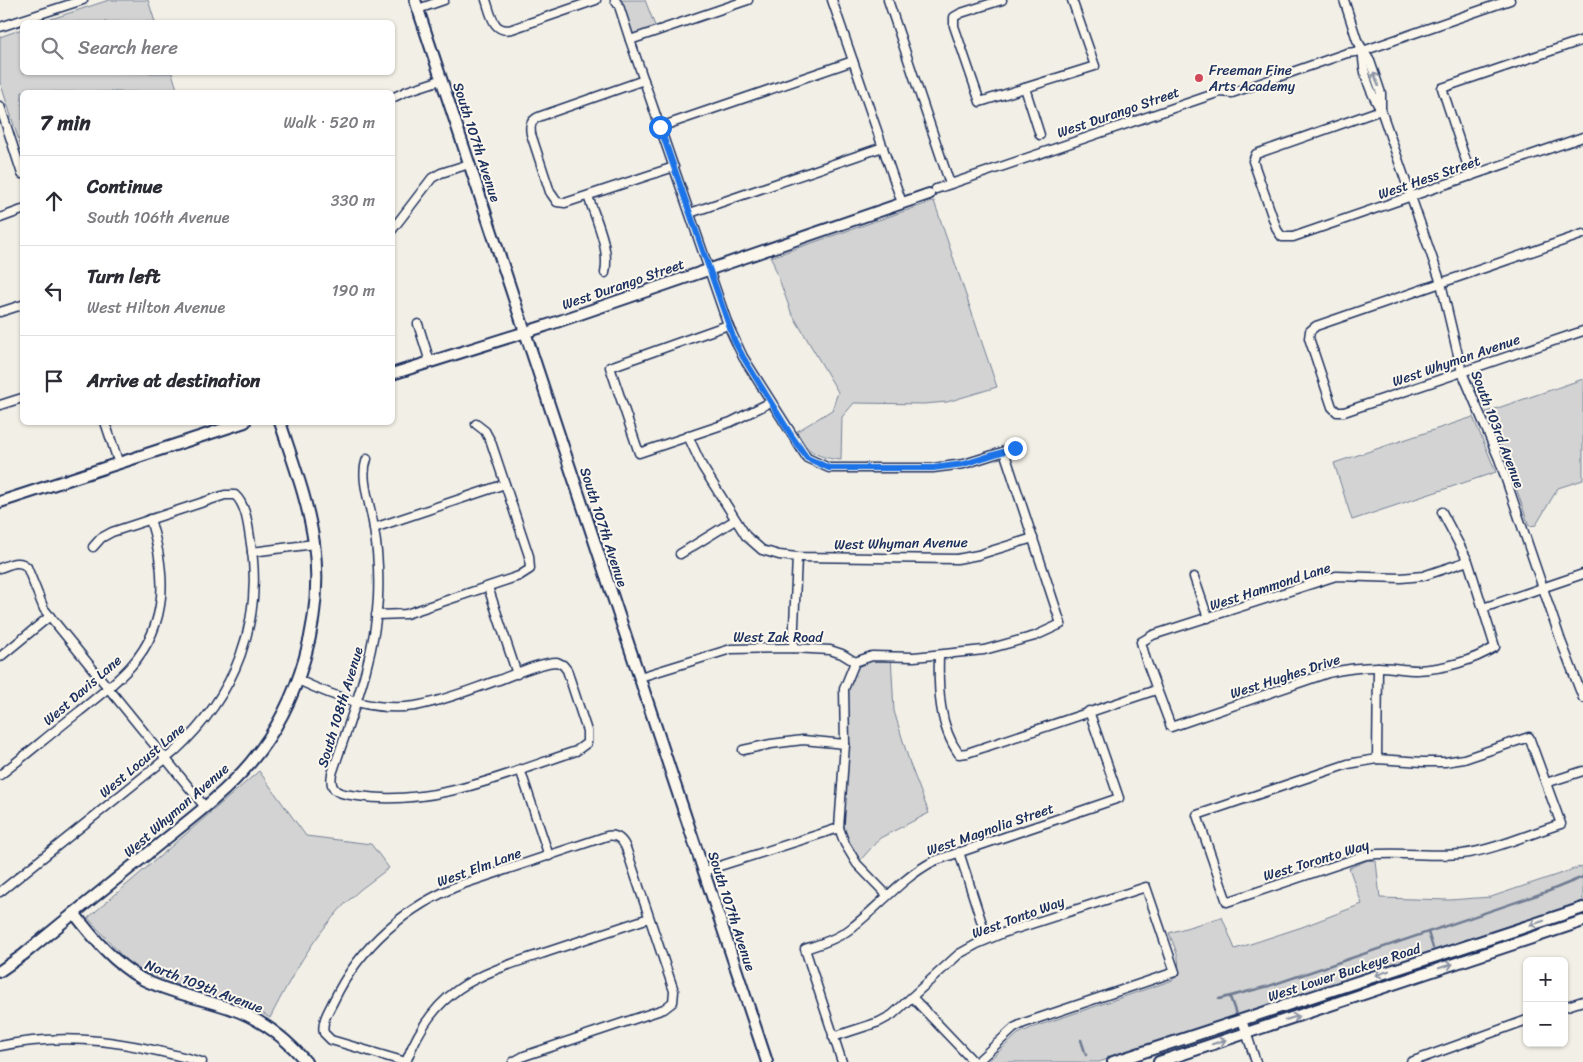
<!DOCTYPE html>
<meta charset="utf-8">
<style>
body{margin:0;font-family:Sriracha,sans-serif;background:#f2f2f3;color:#2b2b33}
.controls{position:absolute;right:15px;bottom:15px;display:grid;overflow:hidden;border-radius:8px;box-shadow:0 1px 4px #0004}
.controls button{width:45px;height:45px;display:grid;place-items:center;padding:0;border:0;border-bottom:1px solid #e1e1e2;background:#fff;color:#2b2b33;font:25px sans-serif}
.stop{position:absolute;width:15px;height:15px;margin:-11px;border:4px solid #1a73e8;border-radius:50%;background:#fff}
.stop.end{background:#1a73e8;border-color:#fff;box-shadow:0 1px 5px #0008}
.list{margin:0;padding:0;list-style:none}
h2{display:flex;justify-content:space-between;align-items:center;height:65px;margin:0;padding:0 20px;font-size:21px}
h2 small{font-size:16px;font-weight:400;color:#7c7c81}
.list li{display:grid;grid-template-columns:32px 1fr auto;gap:15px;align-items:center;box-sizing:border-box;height:90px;padding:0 20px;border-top:1px solid #e1e1e2}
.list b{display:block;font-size:19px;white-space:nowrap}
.list p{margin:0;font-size:16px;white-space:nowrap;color:#7c7c81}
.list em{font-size:16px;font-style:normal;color:#7c7c81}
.icon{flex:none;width:28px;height:28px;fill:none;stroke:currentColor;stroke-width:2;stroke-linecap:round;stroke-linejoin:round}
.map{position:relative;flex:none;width:1583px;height:1062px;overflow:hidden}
.search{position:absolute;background:#fff;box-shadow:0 1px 4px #0004;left:20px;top:20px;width:375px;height:55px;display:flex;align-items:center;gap:12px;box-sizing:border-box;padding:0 18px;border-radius:8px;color:#7c7c81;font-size:19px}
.panel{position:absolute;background:#fff;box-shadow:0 1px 4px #0004;left:20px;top:90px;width:375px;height:335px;border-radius:8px}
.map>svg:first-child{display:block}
.green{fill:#d2d3d2;stroke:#768198}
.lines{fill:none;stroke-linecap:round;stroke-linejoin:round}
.stream{stroke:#707b93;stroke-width:2.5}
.street-casing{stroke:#1b2f5e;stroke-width:11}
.secondary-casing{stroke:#1b2f5e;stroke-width:14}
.street{stroke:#fbf7ec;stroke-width:8}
.secondary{stroke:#fbf7ec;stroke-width:10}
.oneway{stroke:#8b93a5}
.route{stroke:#1a73e8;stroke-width:6}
.poi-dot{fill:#d1495b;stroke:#fbf7ec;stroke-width:2}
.labels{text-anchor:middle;stroke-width:4;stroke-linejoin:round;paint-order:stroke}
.poi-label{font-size:14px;fill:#1b2f5e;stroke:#fbf7ec;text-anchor:start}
.street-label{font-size:14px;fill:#1b2f5e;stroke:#fbf7ec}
</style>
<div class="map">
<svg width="1583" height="1062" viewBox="0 0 1583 1062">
<rect width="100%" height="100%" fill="#f2efe6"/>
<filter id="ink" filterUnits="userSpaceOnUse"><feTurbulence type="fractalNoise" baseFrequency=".02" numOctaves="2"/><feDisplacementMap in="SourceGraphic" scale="10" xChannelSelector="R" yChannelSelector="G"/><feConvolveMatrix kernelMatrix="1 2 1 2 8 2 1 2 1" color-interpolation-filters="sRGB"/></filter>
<g filter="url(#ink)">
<g class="green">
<path d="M109 0H148L155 22H42Z"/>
<path d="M615 0H645L657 31 630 40Z"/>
<path d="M22 29V72L172 73 178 92H22V150L0 82V37Z"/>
<path d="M934 201 997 387 947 402 924 404 854 403 842 417 841 460C819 458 806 452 796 432L832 410 838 392 791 312 771 257Z"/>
<path d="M1583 379V480L1558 488 1536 525 1529 526 1502 447 1486 412Z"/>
<path d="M1473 417 1496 472 1352 520 1334 463Z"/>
<path d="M891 655 894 711 910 764 929 813 880 838 857 864 839 828 844 689 855 662Z"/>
<path d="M259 771 306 836 371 844 389 868C380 875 370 882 361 889 320 924 294 971 270 1018L252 1007 186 988 132 967 88 918Z"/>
<path d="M1368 860 1376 861 1380 898 1449 900 1491 897 1583 866V901L1099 1062H987L1018 1034 1031 1028 1173 980C1185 966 1175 949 1169 933L1222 917 1235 949 1302 927 1362 904 1349 868Z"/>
</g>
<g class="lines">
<g class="stream">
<path d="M1428 932 1433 948"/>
<path d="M1230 997 1236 1014"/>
<path d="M1219 999 1269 986 1549 891 1583 877"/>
<path d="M1081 1040 1086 1055"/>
</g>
<g class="street-casing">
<g id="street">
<path d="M486 0C491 14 493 34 512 29L596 0"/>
<path d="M615 0 619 6 630 40 728 325 743 357 807 458 829 468H933L964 464 1015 448"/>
<path d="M832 0 902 203"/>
<path d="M888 0 950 184"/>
<path d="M1002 0 961 13 954 17V26L980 102 1095 66 1072 0"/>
<path d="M1344 0 1357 40 1370 61 1381 93V108"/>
<path d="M418 9 444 0"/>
<path d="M0 27 83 0"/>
<path d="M630 40 748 0"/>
<path d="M1363 51C1362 72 1370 92 1381 110L1441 283 1462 372 1499 459 1561 641 1583 698"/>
<path d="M644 80 541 116C532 119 529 125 531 134L550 192 557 202 565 203 674 167"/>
<path d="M1025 88 1040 135"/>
<path d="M392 98 407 91 441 80"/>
<path d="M0 106 22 174"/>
<path d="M1381 110 1256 154 1253 161 1277 230 1282 237H1293L1583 137"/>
<path d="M660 127 853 61"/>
<path d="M1471 176 1442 88 1583 40"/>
<path d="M936 189 1220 92 1232 93 1347 53 1363 51 1510 0"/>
<path d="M588 196C596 220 610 247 605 273"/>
<path d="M690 213 883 147"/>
<path d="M0 218 22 210"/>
<path d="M392 230 432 178 441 173 469 164"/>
<path d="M1583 234 1316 326 1310 331 1309 338 1332 407 1337 412H1344L1583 331"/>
<path d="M0 312 22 305"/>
<path d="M418 324 430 362"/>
<path d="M728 325 610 367 639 453 731 422 771 402"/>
<path d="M0 405 22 398"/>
<path d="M105 422 119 464"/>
<path d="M688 436 702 466 746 536 762 550 779 555 797 557 957 559 978 555 1033 538"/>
<path d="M1442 512 1468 561 1495 647C1473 661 1443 669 1417 670 1404 670 1391 667 1378 667 1361 667 1345 669 1328 673L1171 727 1146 660 1141 642 1153 635 1336 576 1401 578 1423 576 1468 561"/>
<path d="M374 528 505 484"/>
<path d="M252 552 314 544"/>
<path d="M680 554 735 520"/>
<path d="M0 568C9 565 19 559 27 567L44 609 205 807"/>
<path d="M1194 577 1208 618"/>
<path d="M488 587 517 674"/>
<path d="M1483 608 1583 574"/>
<path d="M376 615 406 614 519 576 530 569 529 556 491 442 485 431 476 424"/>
<path d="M793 648 797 557"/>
<path d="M939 655C938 688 939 727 959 754L967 753 1156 690"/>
<path d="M0 657 50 616"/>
<path d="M855 662 872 656 914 657 984 650 1035 636 1061 624 1004 451"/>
<path d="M855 662 844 689 845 744 839 828 845 844 857 864 887 895"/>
<path d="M640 677 731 649 793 648 830 650 842 654 855 662"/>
<path d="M298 680C335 697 374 712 415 706 444 701 472 689 499 680 515 674 541 662 557 662L563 665 567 670 587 731V743L576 751C506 774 434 807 358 796 343 794 328 794 332 774 351 716 375 659 378 598 379 575 378 552 374 529 372 509 359 478 367 459"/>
<path d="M1529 737 1561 824C1529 834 1494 850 1462 854 1430 857 1398 851 1366 855L1227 902 1197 815 1348 764 1377 759 1423 762H1445L1464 759Z"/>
<path d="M743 750 771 744 803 740 845 744"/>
<path d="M1377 759 1378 667"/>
<path d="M520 769 549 856"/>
<path d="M0 775C27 754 53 732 80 711 97 697 116 683 131 666 170 622 166 571 150 519"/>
<path d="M1546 783 1583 771"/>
<path d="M959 852 987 939"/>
<path d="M704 871 839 828"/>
<path d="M0 892 174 752C235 696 265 621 250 538 248 525 246 505 235 495H225L112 532 101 538 93 547"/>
<path d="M912 997 974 1062"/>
<path d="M1564 1007 1583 1001"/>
<path d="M1242 1020 1256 1062"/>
<path d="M833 1037 879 1022 892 1015 959 954 977 944 1003 933 1146 887 1175 972 1024 1023 1014 1028 977 1062"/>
<path d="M0 1046C72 1031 132 1043 202 1062"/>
<path d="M513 1062 524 1056 664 1009 673 1002 674 991 626 848C622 839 617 834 607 836L463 884C407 905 360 946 334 1000 329 1010 321 1022 324 1033L331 1040 406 1062C434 987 477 975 547 952 581 941 615 929 649 918"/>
<path d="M842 1062 805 949C820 944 837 939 850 929 879 907 901 878 934 861L1119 798 1089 711"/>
<path d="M1411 1062 1527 1020"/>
</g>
</g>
<g class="secondary-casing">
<g id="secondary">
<path d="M415 0 767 1062"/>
<path d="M392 374 545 326 929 194"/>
<path d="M0 502 245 422"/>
<path d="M74 913C94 939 114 963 142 979 170 993 200 998 229 1008 259 1018 285 1037 306 1062"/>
<path d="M0 971 23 955C64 921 105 888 146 855 182 825 221 798 251 762 300 703 324 618 314 543 308 501 293 462 280 422"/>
<path d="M1113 1062 1583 908"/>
<path d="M1159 1062 1583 921"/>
</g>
</g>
<use href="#street" class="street"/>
<use href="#secondary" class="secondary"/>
</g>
<defs><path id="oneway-shaft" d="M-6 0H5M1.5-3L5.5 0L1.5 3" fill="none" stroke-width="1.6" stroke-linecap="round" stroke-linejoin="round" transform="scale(1.25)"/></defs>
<g class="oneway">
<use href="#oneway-shaft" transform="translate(1376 79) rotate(-109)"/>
<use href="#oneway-shaft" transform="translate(1537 923) rotate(162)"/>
<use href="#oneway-shaft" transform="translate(1446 966) rotate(-18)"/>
<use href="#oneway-shaft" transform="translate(1382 973) rotate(162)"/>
<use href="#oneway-shaft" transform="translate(1292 1018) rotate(-18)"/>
<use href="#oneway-shaft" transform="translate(1219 1042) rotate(-18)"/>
</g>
</g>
<g class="lines" filter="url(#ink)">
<path class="route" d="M660 127 734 340 743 357 791 435 807 458 829 468H933L964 464 1015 448"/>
</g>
<circle class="poi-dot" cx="1199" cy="78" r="5"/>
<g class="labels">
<g class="poi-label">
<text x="1209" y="75">Freeman Fine<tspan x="1209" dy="16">Arts Academy</tspan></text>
</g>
<g class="street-label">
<text transform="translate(1118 112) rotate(-19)" y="5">West Durango Street</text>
<text transform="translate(477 142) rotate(72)" y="5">South 107th Avenue</text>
<text transform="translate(1429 177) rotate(-19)" y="5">West Hess Street</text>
<text transform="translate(623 284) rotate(-19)" y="5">West Durango Street</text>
<text transform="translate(1456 360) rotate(-19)" y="5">West Whyman Avenue</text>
<text transform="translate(1498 429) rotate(69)" y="5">South 103rd Avenue</text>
<text transform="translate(604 527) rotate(72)" y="5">South 107th Avenue</text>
<text transform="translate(901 543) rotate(-1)" y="5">West Whyman Avenue</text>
<text transform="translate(1270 586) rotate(-18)" y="5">West Hammond Lane</text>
<text x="778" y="642">West Zak Road</text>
<text transform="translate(1285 676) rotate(-18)" y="5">West Hughes Drive</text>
<text transform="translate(82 690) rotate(-41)" y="5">West Davis Lane</text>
<text transform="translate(340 707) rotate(-73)" y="5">South 108th Avenue</text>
<text transform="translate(142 760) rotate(-40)" y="5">West Locust Lane</text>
<text transform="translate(176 810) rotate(-41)" y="5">West Whyman Avenue</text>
<text transform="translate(990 829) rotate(-19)" y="5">West Magnolia Street</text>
<text transform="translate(1316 860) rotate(-17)" y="5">West Toronto Way</text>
<text transform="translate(479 867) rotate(-20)" y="5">West Elm Lane</text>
<text transform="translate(732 911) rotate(72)" y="5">South 107th Avenue</text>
<text transform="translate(1018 917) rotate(-20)" y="5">West Tonto Way</text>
<text transform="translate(1344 972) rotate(-18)" y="5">West Lower Buckeye Road</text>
<text transform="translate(204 986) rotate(21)" y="5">North 109th Avenue</text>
</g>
</g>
</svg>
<div class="controls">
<button>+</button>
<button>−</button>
</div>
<div class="stop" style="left:660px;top:127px"></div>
<div class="stop end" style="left:1015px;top:448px"></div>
<div class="search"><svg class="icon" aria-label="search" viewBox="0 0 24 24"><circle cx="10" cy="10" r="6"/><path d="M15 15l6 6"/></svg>Search here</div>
<section class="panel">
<h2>7 min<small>Walk · 520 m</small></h2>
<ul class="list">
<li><svg class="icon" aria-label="ahead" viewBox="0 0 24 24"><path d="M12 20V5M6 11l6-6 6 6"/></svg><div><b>Continue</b><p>South 106th Avenue</p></div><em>330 m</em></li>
<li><svg class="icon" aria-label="left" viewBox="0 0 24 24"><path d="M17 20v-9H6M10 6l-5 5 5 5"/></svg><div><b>Turn left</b><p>West Hilton Avenue</p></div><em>190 m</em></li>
<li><svg class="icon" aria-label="arrive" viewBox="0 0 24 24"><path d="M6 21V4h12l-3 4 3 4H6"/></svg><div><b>Arrive at destination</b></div></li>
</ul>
</section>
</div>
